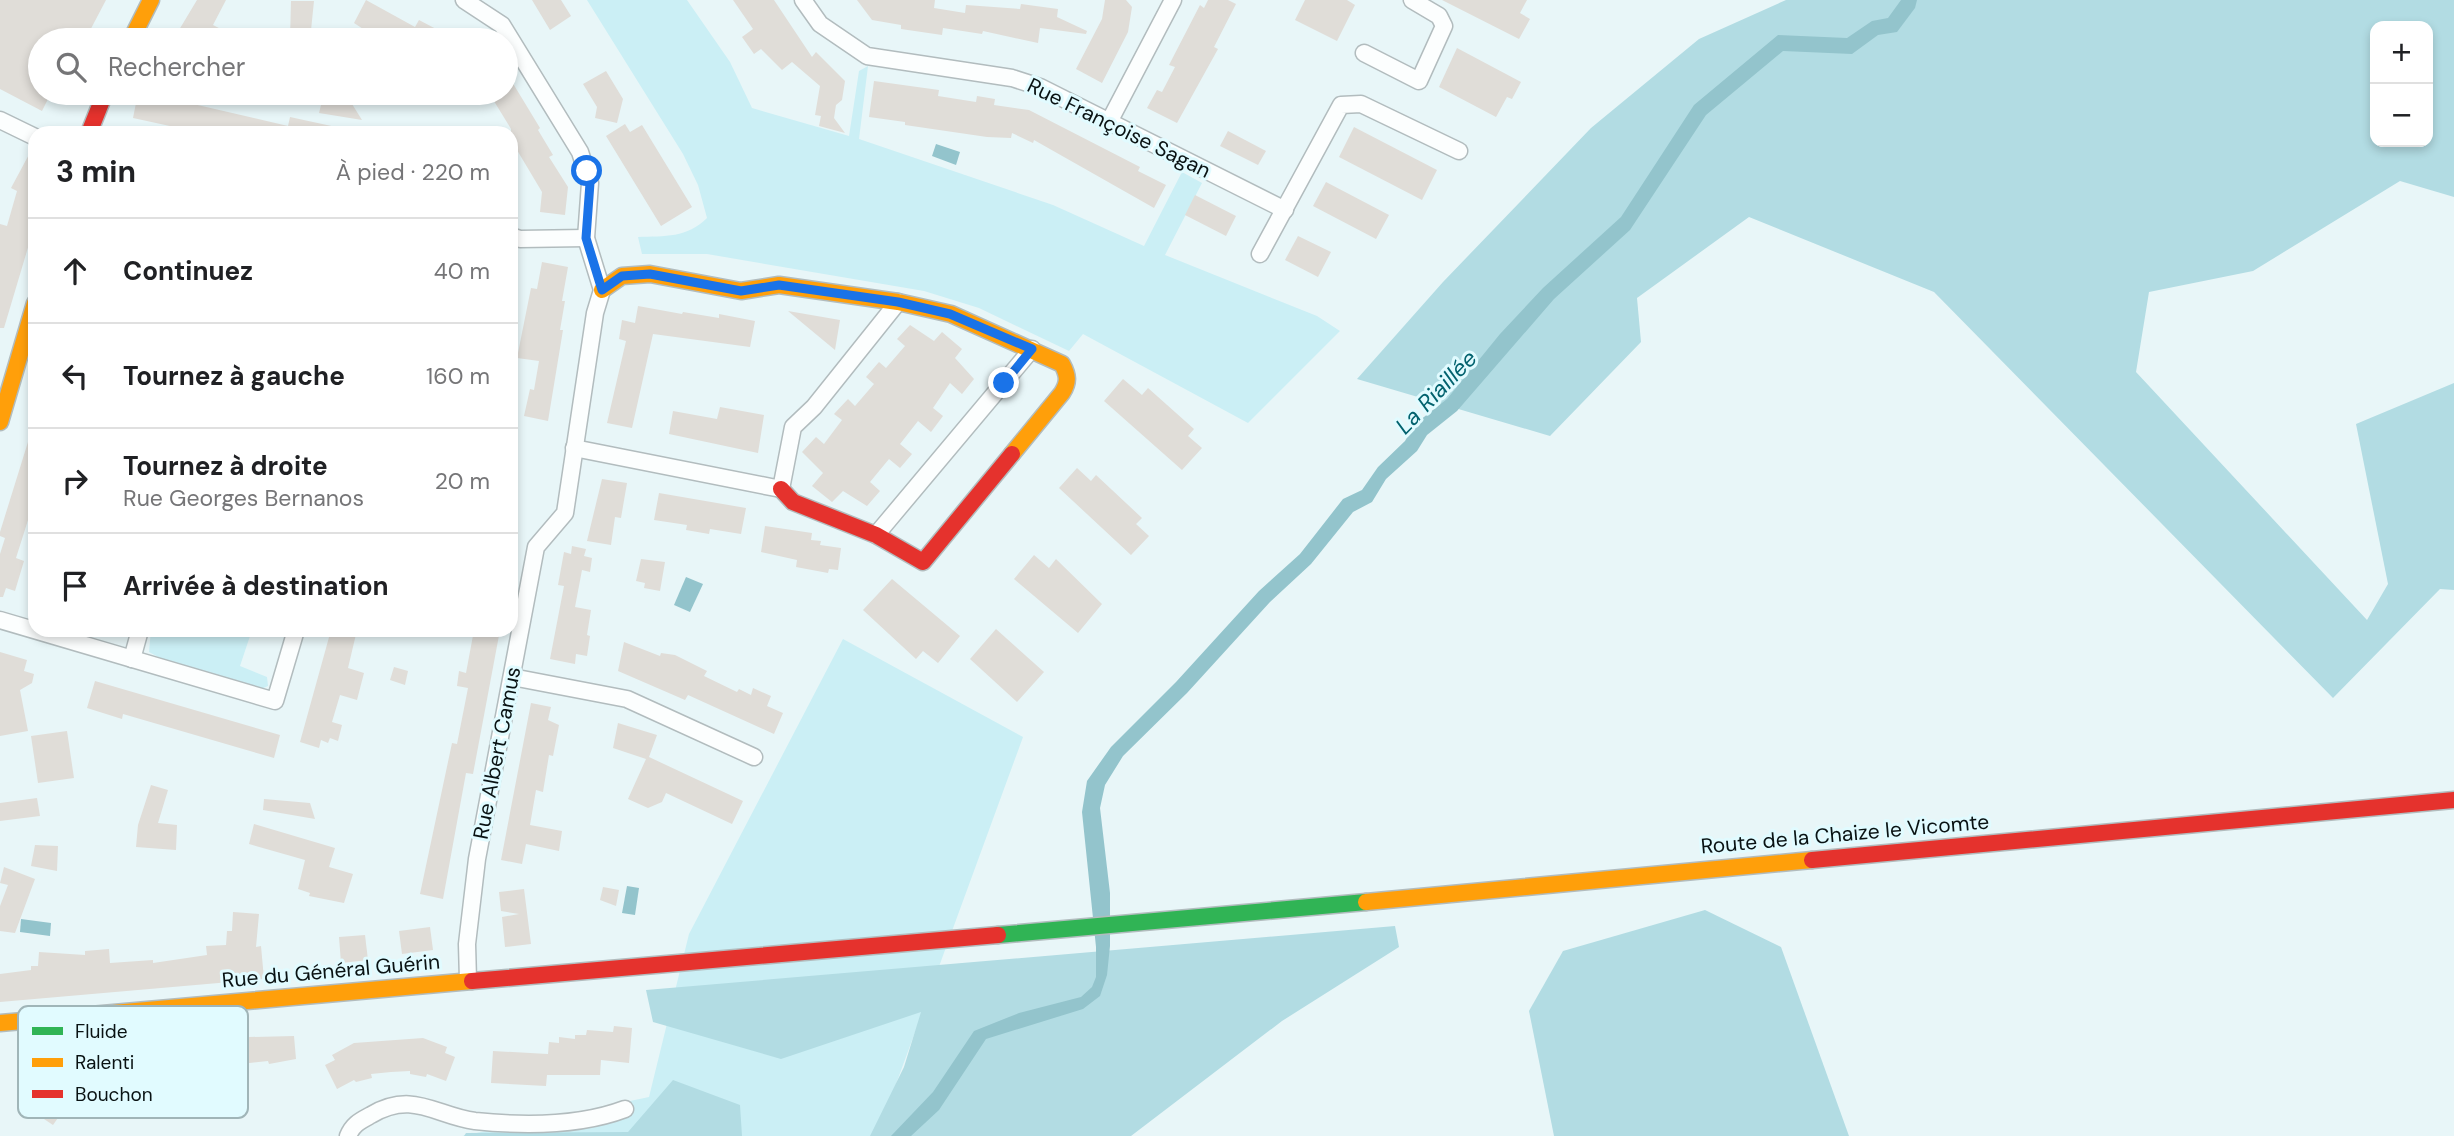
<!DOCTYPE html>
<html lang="fr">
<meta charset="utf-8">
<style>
body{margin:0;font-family:"DM Sans",sans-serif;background:#f2f2f2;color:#202124}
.controls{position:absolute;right:21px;top:21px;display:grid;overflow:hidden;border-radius:14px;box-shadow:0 4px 10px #0003}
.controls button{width:63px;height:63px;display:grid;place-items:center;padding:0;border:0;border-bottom:2px solid #e0e0e0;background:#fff;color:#202124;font:35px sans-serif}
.stop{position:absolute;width:21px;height:21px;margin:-16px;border:5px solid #1a73e8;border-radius:50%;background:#fff}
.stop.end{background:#1a73e8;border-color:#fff;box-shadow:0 2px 7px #0008}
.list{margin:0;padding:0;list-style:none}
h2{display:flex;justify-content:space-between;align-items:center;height:91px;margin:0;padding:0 28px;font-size:30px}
h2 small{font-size:23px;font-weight:400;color:#757577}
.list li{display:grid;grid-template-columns:46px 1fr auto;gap:21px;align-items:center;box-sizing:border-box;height:105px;padding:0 28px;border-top:2px solid #e0e0e0}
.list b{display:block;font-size:26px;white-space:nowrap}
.list p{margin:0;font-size:23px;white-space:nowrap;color:#757577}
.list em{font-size:23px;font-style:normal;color:#757577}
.icon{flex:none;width:38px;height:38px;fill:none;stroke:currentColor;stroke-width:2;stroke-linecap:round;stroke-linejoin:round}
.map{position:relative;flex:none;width:2454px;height:1136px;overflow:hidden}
.search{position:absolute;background:#fff;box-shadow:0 4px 10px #0003;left:28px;top:28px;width:490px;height:77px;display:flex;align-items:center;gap:18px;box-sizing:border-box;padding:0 24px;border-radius:38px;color:#757577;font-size:26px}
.panel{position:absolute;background:#fff;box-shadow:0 4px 10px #0003;left:28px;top:126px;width:490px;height:511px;border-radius:21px}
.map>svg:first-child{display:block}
.green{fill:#cbeff5}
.forest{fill:#b2dce3;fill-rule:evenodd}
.water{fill:#93c4cc}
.building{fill:#e0ddd8}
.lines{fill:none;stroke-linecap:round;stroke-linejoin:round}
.street-casing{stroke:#b2bcbe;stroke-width:19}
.fast-casing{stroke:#b2bcbe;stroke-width:19}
.slow-casing{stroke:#b2bcbe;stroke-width:19}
.jam-casing{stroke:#b2bcbe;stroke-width:19}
.street{stroke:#fcfefe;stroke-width:16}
.fast{stroke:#30b455;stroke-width:16}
.slow{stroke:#ff9f0a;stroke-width:16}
.jam{stroke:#e5322d;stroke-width:16}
.route{stroke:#1a73e8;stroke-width:9}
.labels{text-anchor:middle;stroke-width:6;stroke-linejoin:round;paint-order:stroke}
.street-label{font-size:21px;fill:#091213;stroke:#e1fbff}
.water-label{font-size:23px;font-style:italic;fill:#02626e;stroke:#e1fbff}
.key{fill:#e1fbff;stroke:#a0b5b8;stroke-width:2}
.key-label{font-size:19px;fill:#091213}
</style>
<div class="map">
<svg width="2454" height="1136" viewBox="0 0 2454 1136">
<rect width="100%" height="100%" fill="#e8f6f8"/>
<g class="green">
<path d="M587 0H687L730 62 752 108 849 136 859 71 868 66 859 139 1053 205 1144 246 1182 172 1202 183 1165 255 1317 316 1340 331 1248 423 1083 334 1069 351 979 308 924 291 707 254H642L638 237C665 236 687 238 707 218L698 185 683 154Z"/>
<path d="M151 630H252L240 666 267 677 268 686 259 690 173 665 149 652Z"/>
<path d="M843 639 1023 737 877 1136H462L649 1097 689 934Z"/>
</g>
<g class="forest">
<path d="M1786 0H2454V197L2400 181 2253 271 2149 292 2136 372 2367 620 2388 584 2356 424 2454 383V590L2440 589 2333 698 1934 292 1749 217 1637 298 1641 342 1550 436 1357 379 1443 282 1591 128 1699 39ZM2375 26H2428V142H2375Z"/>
<path d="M1705 910 1781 947 1849 1136H1554L1529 1011 1563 951Z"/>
<path d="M1395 926 1399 947 1282 1021 1131 1136H870L904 1067 921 1012 781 1059 653 1022 646 990Z"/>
<path d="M673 1080 740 1105 742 1136H464L466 1133 628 1132Z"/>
</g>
<g class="water">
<path d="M1901 0H1917L1915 8 1897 32 1878 35 1852 54 1783 51 1706 115 1630 230 1554 299 1457 411 1427 435 1417 451 1386 479 1372 502 1353 512 1311 564 1270 602 1187 693 1123 756 1105 785 1100 808 1110 893V946L1107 975 1100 996 1083 1009 986 1039 939 1110 911 1136H891L933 1092 974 1031 1019 1013 1081 997 1092 987 1096 977V947L1082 812 1087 781 1111 747 1176 682 1259 591 1300 554 1343 499 1362 490 1378 467 1405 441 1415 424 1447 399 1500 334 1543 288 1621 217 1694 105 1778 35 1847 38 1872 21 1888 18Z"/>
<path d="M936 144 960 152 956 165 932 156Z"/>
<path d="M686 577 703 584 690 612 674 605Z"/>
<path d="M627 886 639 888 635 915 622 913Z"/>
<path d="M21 919 51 923 50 936 20 932Z"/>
</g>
<g class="building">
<path d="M0 0H106L85 40H40V93H51L42 111 0 89Z"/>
<path d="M197 0H226L213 25 242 40H173Z"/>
<path d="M366 0 415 27 419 20 457 40H380L354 23Z"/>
<path d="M532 0H561L571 16 550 30Z"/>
<path d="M733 0H774L812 57 816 52 845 81 842 100 836 105 834 118 845 133 819 126 821 116 815 115 820 86 792 62 782 70 761 49 754 54 742 37 753 29Z"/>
<path d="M857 0H935L934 8 965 13 966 5 1020 9 1021 4 1058 9 1057 17 1087 31 1086 34 1040 28 1038 43 983 31 982 34 943 28 942 35 901 29V25L872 20Z"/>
<path d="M1105 0H1126L1132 7 1128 32 1102 83 1076 69 1102 19Z"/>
<path d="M1208 0H1228L1236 4 1214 47 1218 49 1177 123 1147 108 1157 90 1162 92 1175 67 1169 65 1200 5 1204 8Z"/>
<path d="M1305 0H1347L1355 5 1337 41 1295 20Z"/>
<path d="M1442 0H1527L1520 13 1530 19 1519 39Z"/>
<path d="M291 1H314L310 40H290Z"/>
<path d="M1457 48 1521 82 1512 99 1507 97 1496 117 1439 87Z"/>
<path d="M606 71 623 99 617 123 595 118 597 107 583 84Z"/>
<path d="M506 72 540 128 538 130 553 155 549 157 568 187 565 215 540 212 542 192 511 140V129L489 93H506Z"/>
<path d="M874 81 939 90 938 96 976 102 977 96 995 99 994 105 1029 110 1140 167 1138 171 1166 185 1154 208 1034 140 1033 143 1012 133 1011 138 987 137 905 125V122L869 117Z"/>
<path d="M138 93H164L163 97 288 126 290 117 336 127 335 133H202L133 118Z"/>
<path d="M323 97 352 104 362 120 319 113Z"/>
<path d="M625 124 630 132 642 125 692 207 661 226 606 136Z"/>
<path d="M1354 127 1437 170 1422 200 1339 157Z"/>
<path d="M1228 131 1266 151 1258 165 1220 146Z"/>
<path d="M33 147 35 224 4 328H0V224L7 226 17 191 11 188Z"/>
<path d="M1326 182 1389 215 1376 239 1313 206Z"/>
<path d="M1195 195 1236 216 1226 236 1185 215Z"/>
<path d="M1298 236 1331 252 1318 277 1285 260Z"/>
<path d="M542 262 568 267 562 301H565L560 330H563L548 421 524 416 530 389 534 390 539 361 517 358 531 288 537 289Z"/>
<path d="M638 306 682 314 683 312 719 318V314L755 321 750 347 653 334 632 428 607 423 626 341 619 339 622 320 635 323Z"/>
<path d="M788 311 840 320 835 350Z"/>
<path d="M910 325 934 341 942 332 962 349 955 358 974 379 962 394 950 383 933 408 943 416 931 432 918 421 900 444 912 454 900 468 889 459 870 482 880 491 867 506 843 491 832 502 812 486 823 473 802 452 816 437 824 444 842 420 834 414 848 399 855 406 874 384 866 377 879 362 886 368 905 346 897 339Z"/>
<path d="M1123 379 1142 395 1148 388 1194 429 1188 436 1202 448 1182 470 1104 401Z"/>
<path d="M720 407 764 415 758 453 669 434 673 411 717 419Z"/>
<path d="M32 429 35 430V498L16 558 24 561 15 591 6 588 3 597H0V554L5 538 0 536V532Z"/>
<path d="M1077 468 1091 481 1096 475 1142 518 1136 524 1149 536 1131 555 1059 488Z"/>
<path d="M602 479 627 483 621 518 615 517 611 545 587 541Z"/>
<path d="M659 493 746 508 741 534 710 529 709 534 686 530 687 525 654 520Z"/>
<path d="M765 526 812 533 811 540 821 541 820 545 841 548 838 570 829 569 828 573 796 567 797 560 761 552Z"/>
<path d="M572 546 586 549 584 556 592 558 590 572 582 570 575 607 591 610 587 635 590 636 587 656 576 654 575 664 550 659 564 586 558 585 564 552 571 554Z"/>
<path d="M1034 555 1049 568 1056 559 1102 604 1078 633 1014 579Z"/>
<path d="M641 559 665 562 660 591 644 588 645 583 636 581Z"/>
<path d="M892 579 960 636 938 663 923 651 916 659 863 610Z"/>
<path d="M996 629 1044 672 1017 702 970 659Z"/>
<path d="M331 630H357L348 668 364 673 357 700 340 695 332 722 342 725 338 741 330 738 328 743 321 740 319 748 300 742Z"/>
<path d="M474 630H500L473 774 466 773 443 899 420 894 452 743 457 744 468 688 457 686 459 671 466 673Z"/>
<path d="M624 642 660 656 661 653 675 655 707 671 704 676 737 692 739 689 751 695 753 688 771 696 767 706 783 713 774 734 688 695 685 700 618 671Z"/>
<path d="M0 652 27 660 24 671 34 674 32 683 20 690 28 731 0 736Z"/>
<path d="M394 667 408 671 405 685 390 680Z"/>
<path d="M95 681 280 735 274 758 123 714 122 719 87 708Z"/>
<path d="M531 703 551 707 548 720 559 725 553 756 549 755 543 792 536 790 530 825 562 831 559 851 526 844 522 864 501 860Z"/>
<path d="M618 723 657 735 649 757 743 801 732 824 666 793 662 802 648 808 628 799 646 759 613 748Z"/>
<path d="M67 731 74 778 38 783 31 736Z"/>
<path d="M151 785 168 790 158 823 177 825 176 850 136 847 138 825Z"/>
<path d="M37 798 40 816 0 821V803Z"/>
<path d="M264 799 310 803 315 819 263 810Z"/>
<path d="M254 824 335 848 329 867 353 874 344 903 309 896 310 893 298 889 305 860 249 844Z"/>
<path d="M35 845 58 846 57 871 31 866Z"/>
<path d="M4 867 35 879 15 933 0 931V906L8 885 0 883Z"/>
<path d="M603 887 619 890 616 906 600 900Z"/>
<path d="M524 889 531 944 505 947 502 917 519 914 501 911 499 892Z"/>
<path d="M233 912 259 914 256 947 261 946 264 979 0 1002V974L31 970V966H38L39 952 85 955V951L109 949 110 963 153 960V963L207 955 206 946 226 945 227 931H232Z"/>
<path d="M430 927 433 950 402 954 399 931Z"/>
<path d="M365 935 368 960 341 963 339 937Z"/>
<path d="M614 1026 632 1028 629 1063 601 1060 600 1075H547L546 1086 491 1083 493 1051 548 1054 549 1042 559 1043V1037L575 1039V1035H586L587 1030 613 1032Z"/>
<path d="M248 1030 249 1037 294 1036 296 1059 269 1064 268 1061 241 1064V1070H237V1075H228L229 1082 209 1084V1091L185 1092 184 1068 202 1067 200 1033Z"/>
<path d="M423 1038 447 1047 445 1053 455 1057 446 1081 427 1074 426 1077 410 1074V1071L391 1072 371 1074 372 1078 356 1082 354 1080 337 1089 325 1065 335 1060 332 1055 354 1043Z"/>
<path d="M60 1069 83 1082 53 1125 32 1111Z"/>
</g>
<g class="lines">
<g class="street-casing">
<g id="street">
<path d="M464 0 502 25 580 152 590 183 586 238 602 290 595 313 565 513 536 547 477 859 467 944 468 980"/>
<path d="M803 0 820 24 867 56 1012 78 1040 87 1285 210"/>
<path d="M1364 53 1419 81 1444 26 1439 16 1412 0"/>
<path d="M0 120 35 137"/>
<path d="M1109 122 1173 0"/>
<path d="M511 236 520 239 586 238"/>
<path d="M1260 254 1341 105 1361 104 1459 151"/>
<path d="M574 448 781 489 793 427 814 407 898 302"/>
<path d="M876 535 1032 349"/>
<path d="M0 620 275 701 296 630"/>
<path d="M132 659 140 630"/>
<path d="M512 677 627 699 754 757"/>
<path d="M348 1136C353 1124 360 1121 371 1115 413 1090 436 1116 475 1121 523 1126 580 1126 625 1109"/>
</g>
</g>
<g class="fast-casing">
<path id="fast" d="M998 935 1366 902"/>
</g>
<g class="slow-casing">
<g id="slow">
<path d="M131 40 151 0"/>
<path d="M602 290 622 276 650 274 741 291 779 285 898 302 951 314 1062 364C1068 375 1069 382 1062 393L1012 454"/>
<path d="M0 422 35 303"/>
<path d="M1366 902 1812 860"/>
<path d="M0 1023 472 981"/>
</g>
</g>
<g class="jam-casing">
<g id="jam">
<path d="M89 133 105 93"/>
<path d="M781 489 793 502 876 535 923 562 1012 454"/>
<path d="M1812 860 2454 800"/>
<path d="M472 981 998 935"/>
</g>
</g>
<use href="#street" class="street"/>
<use href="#fast" class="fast"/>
<use href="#slow" class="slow"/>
<use href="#jam" class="jam"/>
</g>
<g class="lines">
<path class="route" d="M587 171 590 183 586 238 602 290 622 276 650 274 741 291 779 285 898 302 950 314 1032 349 1004 383"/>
</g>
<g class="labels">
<g class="street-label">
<text transform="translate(1119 128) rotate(26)" y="7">Rue Françoise Sagan</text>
<text transform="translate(497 753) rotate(-79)" y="7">Rue Albert Camus</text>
<text transform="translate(1845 834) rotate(-5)" y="7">Route de la Chaize le Vicomte</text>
<text transform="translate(331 971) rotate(-5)" y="7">Rue du Général Guérin</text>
</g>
<g class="water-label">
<text transform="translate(1436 392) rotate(-46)" y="8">La Riaillée</text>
</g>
</g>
<rect x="18" y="1006" width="230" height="112" rx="10" class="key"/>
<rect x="32" y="1027" width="31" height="8" fill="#30b455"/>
<rect x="32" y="1058" width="31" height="9" fill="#ff9f0a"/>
<rect x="32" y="1090" width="31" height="8" fill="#e5322d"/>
<g class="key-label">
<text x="75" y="1038">Fluide</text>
<text x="75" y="1069">Ralenti</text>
<text x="75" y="1101">Bouchon</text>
</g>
</svg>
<div class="controls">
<button>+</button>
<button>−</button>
</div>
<div class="stop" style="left:587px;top:171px"></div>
<div class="stop end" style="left:1004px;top:383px"></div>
<div class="search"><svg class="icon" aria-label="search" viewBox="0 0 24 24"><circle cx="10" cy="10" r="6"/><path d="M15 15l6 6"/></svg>Rechercher</div>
<section class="panel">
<h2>3 min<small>À pied · 220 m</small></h2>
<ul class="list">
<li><svg class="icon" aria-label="ahead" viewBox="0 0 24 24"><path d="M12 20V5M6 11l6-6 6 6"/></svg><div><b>Continuez</b></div><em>40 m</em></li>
<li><svg class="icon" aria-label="left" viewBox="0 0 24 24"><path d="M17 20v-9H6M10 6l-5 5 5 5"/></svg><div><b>Tournez à gauche</b></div><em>160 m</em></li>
<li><svg class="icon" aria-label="right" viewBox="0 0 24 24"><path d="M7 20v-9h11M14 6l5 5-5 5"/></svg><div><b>Tournez à droite</b><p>Rue Georges Bernanos</p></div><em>20 m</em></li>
<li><svg class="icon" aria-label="arrive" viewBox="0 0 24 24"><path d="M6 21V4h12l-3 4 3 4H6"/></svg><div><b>Arrivée à destination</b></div></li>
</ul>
</section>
</div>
